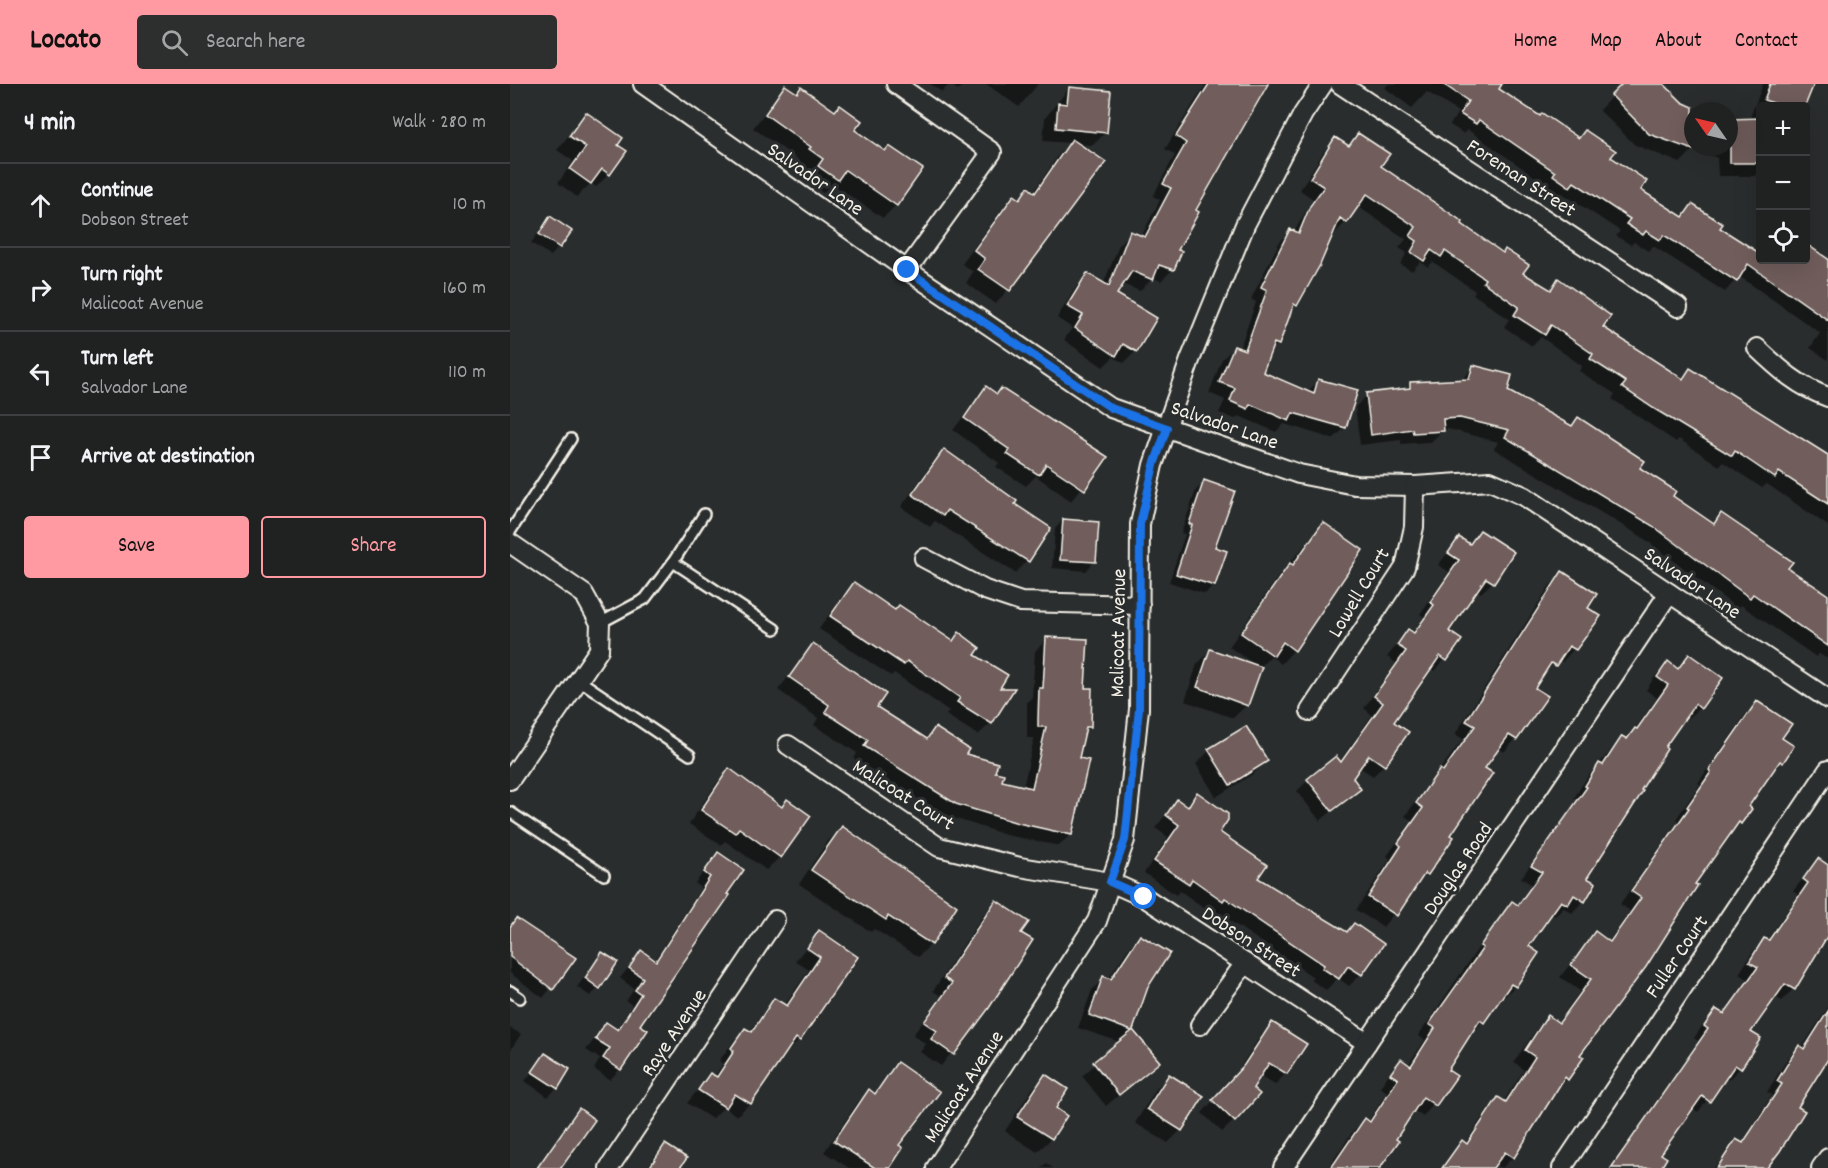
<!DOCTYPE html>
<meta charset="utf-8">
<style>
body{margin:0;font-family:Dekko,sans-serif;background:#2d2f2f;color:#f1f3f6}
.controls{position:absolute;right:18px;top:18px;display:grid;overflow:hidden;border-radius:6px;box-shadow:0 6px 24px #0002}
.controls button{width:54px;height:54px;display:grid;place-items:center;padding:0;border:0;border-bottom:2px solid #3d3f40;background:#202222;color:#f1f3f6;font:30px sans-serif}
.compass{position:absolute;left:1174px;top:18px;width:54px;height:54px;border-radius:50%;background:#202222;box-shadow:0 6px 24px #0002;rotate:304deg}
.stop{position:absolute;width:18px;height:18px;margin:-14px;border:4px solid #1a73e8;border-radius:50%;background:#fff}
.stop.end{background:#1a73e8;border-color:#fff;box-shadow:0 2px 6px #0008}
.list{margin:0;padding:0;list-style:none}
h2{display:flex;justify-content:space-between;align-items:center;height:78px;margin:0;padding:0 24px;font-size:26px}
h2 small{font-size:20px;font-weight:400;color:#a2a4a5}
.list li{display:grid;grid-template-columns:39px 1fr auto;gap:18px;align-items:center;box-sizing:border-box;height:84px;padding:0 24px;border-top:2px solid #3d3f40}
.list b{display:block;font-size:22px;white-space:nowrap}
.list p{margin:0;font-size:20px;white-space:nowrap;color:#a2a4a5}
.list em{font-size:20px;font-style:normal;color:#a2a4a5}
.actions{display:flex;gap:12px;padding:18px 24px}
.actions a{flex:1;padding:14px 0;border:2px solid #ff9aa2;border-radius:6px;text-align:center;font-size:21px;color:#ff9aa2}
.actions .main{background:#ff9aa2;color:#111}
.icon{flex:none;width:33px;height:33px;fill:none;stroke:currentColor;stroke-width:2;stroke-linecap:round;stroke-linejoin:round}
.map{position:relative;flex:none;width:1318px;height:1084px;overflow:hidden}
header{display:flex;align-items:center;gap:36px;box-sizing:border-box;height:84px;padding:0 30px;background:#ff9aa2;color:#111}
header strong{font-size:28px}
nav{display:flex;gap:33px;margin-inline-start:auto;font-size:21px}
.search{width:420px;height:54px;background:#2d2f2f;display:flex;align-items:center;gap:15px;box-sizing:border-box;padding:0 21px;border-radius:6px;color:#a2a4a5;font-size:22px}
main{display:flex}
aside{flex:1;background:#202222}
.map>svg:first-child{display:block}
.shadow{fill:#0007}
.building{fill:#705d5b;stroke:#f4f1e8;stroke-width:1.5}
.lines{fill:none;stroke-linecap:round;stroke-linejoin:round}
.service-casing{stroke:#f4f1e8;stroke-width:14}
.minor-casing{stroke:#f4f1e8;stroke-width:22}
.service{stroke:#2a2d2e;stroke-width:9}
.minor{stroke:#2a2d2e;stroke-width:18}
.route{stroke:#1a73e8;stroke-width:8}
.labels{text-anchor:middle;stroke-width:6;stroke-linejoin:round;paint-order:stroke}
.street-label{font-size:21px;fill:#f4f1e8;stroke:#2a2d2e}
</style>
<header>
<strong>Locato</strong>
<div class="search"><svg class="icon" aria-label="search" viewBox="0 0 24 24"><circle cx="10" cy="10" r="6"/><path d="M15 15l6 6"/></svg>Search here</div>
<nav><a>Home</a><a>Map</a><a>About</a><a>Contact</a></nav>
</header>
<main>
<aside>
<h2>4 min<small>Walk · 280 m</small></h2>
<ul class="list">
<li><svg class="icon" aria-label="ahead" viewBox="0 0 24 24"><path d="M12 20V5M6 11l6-6 6 6"/></svg><div><b>Continue</b><p>Dobson Street</p></div><em>10 m</em></li>
<li><svg class="icon" aria-label="right" viewBox="0 0 24 24"><path d="M7 20v-9h11M14 6l5 5-5 5"/></svg><div><b>Turn right</b><p>Malicoat Avenue</p></div><em>160 m</em></li>
<li><svg class="icon" aria-label="left" viewBox="0 0 24 24"><path d="M17 20v-9H6M10 6l-5 5 5 5"/></svg><div><b>Turn left</b><p>Salvador Lane</p></div><em>110 m</em></li>
<li><svg class="icon" aria-label="arrive" viewBox="0 0 24 24"><path d="M6 21V4h12l-3 4 3 4H6"/></svg><div><b>Arrive at destination</b></div></li>
</ul>
<div class="actions"><a class="main">Save</a><a>Share</a></div>
</aside>
<div class="map">
<svg width="1318" height="1084" viewBox="0 0 1318 1084">
<rect width="100%" height="100%" fill="#2a2d2e"/>
<filter id="ink" filterUnits="userSpaceOnUse"><feTurbulence type="fractalNoise" baseFrequency=".0167" numOctaves="2"/><feDisplacementMap in="SourceGraphic" scale="12" xChannelSelector="R" yChannelSelector="G"/><feConvolveMatrix kernelMatrix="1 2 1 2 8 2 1 2 1" color-interpolation-filters="sRGB"/></filter>
<g filter="url(#ink)">
<g class="shadow">
<path d="M420 0H440L432 8Z"/>
<path d="M440 0H454L448 6Z"/>
<path d="M476 0H528L509 23Z"/>
<path d="M696 0H754L684 127 666 166 663 185 651 197 643 194 630 207 612 200 605 211 645 235 626 267 614 279 603 273 593 283 554 256 562 244 547 234 566 203 578 191 593 201 609 161 620 149 631 153 650 116 643 112 665 71 655 65Z"/>
<path d="M878 0H991L987 6 1068 55 1075 47 1129 106 1170 133 1182 122 1250 176H1296V157L1302 162 1300 165 1318 177V276L1300 264 1310 249 1229 192 1215 208 1143 162 1138 167 1124 158 1121 161 1106 152 1110 147 1052 109 1048 113 1033 103 1035 100 958 46 954 50 940 41 948 28 917 8 902 24 875 4Z"/>
<path d="M1114 0H1151L1171 19 1190 27H1183V63H1219V36H1239L1253 0H1303L1294 22H1250V86L1245 92H1208L1207 74 1184 65 1170 79 1125 61 1089 26Z"/>
<path d="M275 3 286 10 291 5 374 69 386 121 373 134 322 100 313 109 295 96 300 88 287 79 289 76 243 44Z"/>
<path d="M559 4 596 48 583 61 566 60 593 79 532 164 486 220 456 199 463 188 452 180 491 126 504 113 508 115 518 105 523 109 549 70 560 59 533 57 535 34Z"/>
<path d="M76 30 106 62 99 90 86 103 81 99 67 113 48 99 63 77 47 66Z"/>
<path d="M848 51 869 83 1011 189 1039 206 1049 196 1091 244 1171 296 1180 286 1318 373V442L1257 400 1252 404 1213 378 1209 382 1169 355 1166 358 1102 315 1105 310 1069 287 1072 282 1031 253 1022 262 994 243 999 235 963 210 965 207 923 178 918 183 910 178 902 187 890 180 897 169 889 164 896 155 847 122 836 138 824 150 822 148 786 221 779 228 768 260 759 268 751 289 797 308 809 296 835 344 823 355 774 340 766 348 729 332 725 335 709 329 715 316 699 309 712 275 724 264 729 266 746 218 741 215 769 159 780 147 784 148 803 115 790 106 814 67 826 55 836 62Z"/>
<path d="M40 134 49 163 41 172 21 159Z"/>
<path d="M963 283 996 308 1060 343 1068 335 1161 412 1202 441 1212 431 1276 484 1318 513V575L1309 570 1306 573 1231 521 1228 525 1132 453 984 365 988 358 938 345 933 346 921 358 891 360V356L850 361 845 323 857 311 894 307 900 300 951 297Z"/>
<path d="M476 304 596 374 561 417 526 392 516 402 486 383 489 379 443 346Z"/>
<path d="M434 367 517 477 505 489 425 437 420 443 391 423 422 379Z"/>
<path d="M695 398 703 464 715 468 704 502 695 510 659 498 675 450 671 449 686 406Z"/>
<path d="M553 436 584 478 576 487 542 484 545 445Z"/>
<path d="M813 440 851 467 784 566 771 580 761 572 750 583 737 621 723 634 675 617 687 580 701 567 747 582 719 563 767 494Z"/>
<path d="M970 448 983 498 971 509 966 506 937 547 950 557 925 587 920 584 882 638 874 681 863 692 849 683 841 694 849 705 810 737 787 707 798 696 829 678 862 631 854 624 886 579 877 573 898 547 902 549 914 533 910 530 939 488 928 481 949 455 958 460Z"/>
<path d="M1052 489 1076 524 1088 532 1064 565 1052 578 1048 575 1031 593 1023 604 1006 655 994 668 987 663 973 684 916 790 873 843 846 826 880 775 877 772 902 737 895 732 953 655 945 650 1040 501Z"/>
<path d="M344 500 384 528 442 558 449 550 487 605H502L481 639 468 651 436 631 439 627 384 589 381 592 309 545 332 512Z"/>
<path d="M537 555 580 643 573 649 567 675 561 750 549 762 496 751 434 731 344 675 347 669 304 641 308 634 268 606 303 561 365 623 414 655 425 645 453 671 483 689 490 699 513 704 524 654H517V618L522 613 525 567Z"/>
<path d="M1179 572 1190 624 1178 635 1174 633 1152 664 1075 794 1073 817 1062 829 1054 824 1045 832 1041 830 1017 862 1005 902 993 914 991 912 936 986 945 992 913 1033 903 1026 868 1084H818L843 1047 855 1036 858 1038 877 1008 870 1003 880 988 891 977 898 981 915 956 908 952 991 831 1002 819 1006 822 1022 801 1011 794 1067 716 1064 714 1078 692 1112 654 1115 656 1124 646 1147 614 1136 606 1146 591 1158 579 1166 585Z"/>
<path d="M1247 619 1270 655 1271 678 1236 722 1230 739 1218 751 1068 971 1057 995 1045 1007 1003 1073 992 1084 984 1081 982 1084H930L952 1058 955 1060 976 1027 988 1015 993 1018 1014 986 1004 978 1026 946 1039 933 1047 939 1070 907 1050 893 1085 849 1098 858 1120 827 1110 820 1168 737 1166 735 1190 700 1188 699 1235 631Z"/>
<path d="M699 667 756 677 743 690 706 713 686 680Z"/>
<path d="M219 686 271 724 277 717 299 732 270 773 256 786 215 757 211 761 179 740 206 700Z"/>
<path d="M688 710 719 732 707 748 746 794 836 849 844 841 872 860 851 890 839 902 828 894 816 906 801 896 803 893 702 825 700 828 670 807 666 811 634 789 658 753 645 744 667 717 675 723Z"/>
<path d="M332 744 421 860 408 873 364 845 361 848 289 800 318 757Z"/>
<path d="M208 770 215 810 128 942 110 985 100 996 84 985 90 975 76 966 96 940 106 946 122 921 116 917 124 905 110 894 131 868 144 877 191 804 185 799Z"/>
<path d="M1308 776 1318 783V849L1283 905 1272 917 1264 912 1239 948 1249 955 1230 984 1218 996 1215 993 1188 1028 1182 1024 1149 1070V1084H1100L1188 957 1184 954 1195 938 1206 927 1212 931 1238 895 1229 890 1243 867 1256 857 1288 811 1283 807Z"/>
<path d="M486 818 509 849 478 923 431 982 410 968 416 960 403 951 431 912 423 907 474 830Z"/>
<path d="M7 836 64 875 33 914 0 889V842Z"/>
<path d="M309 848 345 873 289 956 277 969 275 968 240 1019 227 1032 214 1023 202 1035 177 1019 200 991 204 993 213 980 209 977 223 958 236 946 239 948 264 915 274 922 299 886 285 877Z"/>
<path d="M630 852 637 902 622 946 648 978 596 1022 572 992 610 958 568 944 582 906 594 894 598 895 618 865Z"/>
<path d="M92 869 89 904 80 912 67 903Z"/>
<path d="M1318 923V981L1314 978 1286 1023 1293 1028 1257 1084H1204L1226 1057 1231 1060 1262 1011 1257 1008 1278 974 1289 963 1291 965Z"/>
<path d="M762 940 795 960 776 989 765 1001 749 991 724 1037 712 1048 692 1029 723 994 751 951Z"/>
<path d="M0 944 11 950 0 967Z"/>
<path d="M35 971 47 1004 38 1013 15 997Z"/>
<path d="M388 980 386 1061 378 1084H339L314 1068 348 1018 359 1007 363 1010Z"/>
<path d="M536 992 544 1025 555 1032 541 1055 527 1068 495 1047 522 1005Z"/>
<path d="M659 992 671 1046 658 1059 625 1039 646 1005Z"/>
<path d="M69 1026 50 1084H26L61 1035Z"/>
<path d="M155 1062 169 1084H137L145 1072Z"/>
<path d="M536 1079 543 1084H531Z"/>
</g>
<g class="building">
<path d="M699 0H758L686 126 689 128 668 166 672 167 664 186 649 181 643 196 622 187 607 210 647 234 627 268 613 260 606 272 565 244 573 231 557 222 577 189 599 202 620 147 635 153 661 104 653 100 676 59 666 52Z"/>
<path d="M933 0H992L989 5 1030 32 1032 29 1069 54 1075 46 1106 67 1101 73 1137 97 1131 106 1173 133 1182 120 1213 140 1210 144 1251 170V176H1296V160L1318 175V236L1238 180 1227 198 1154 151 1150 156 1136 147 1133 151 1116 140 1120 135 1064 98 1060 103 1043 91 1045 88 969 36 966 40 950 30 958 17Z"/>
<path d="M1112 0H1154L1172 18 1183 23V66L1139 50 1101 11Z"/>
<path d="M1260 0H1304L1295 22H1273L1254 16Z"/>
<path d="M275 1 287 9 291 3 325 27 330 21 352 37 345 46 375 67 379 62 413 85 387 122 335 86 328 96 308 82 313 75 299 65 301 63 255 30Z"/>
<path d="M559 3 601 7 597 49 546 44 548 19 557 20Z"/>
<path d="M76 28 113 54 108 61 117 67 100 91 92 85 81 100 60 85 76 63 59 52Z"/>
<path d="M1251 34V79H1220V35Z"/>
<path d="M848 49 880 70 871 82 953 138 952 140 993 169 995 165 1019 181 1013 189 1041 206 1048 194 1101 232 1093 243 1173 295 1180 284 1318 371V420L1269 388 1265 394 1225 367 1222 372 1143 324 1112 303 1116 298 1080 275 1083 270 1041 241 1035 251 1004 231 1009 223 973 198 975 195 935 167 931 173 921 166 914 177 901 168 907 157 900 152 906 143 857 110 837 139 830 134 810 181 787 222 784 220 769 261 764 259 753 288 804 310 808 295 848 306 836 344 783 329 779 337 740 320 738 325 720 317 725 304 709 298 724 262 735 266 757 206 751 203 780 145 789 149 800 122 814 103 800 94 825 53 839 62Z"/>
<path d="M562 55 596 78 500 207 468 185 475 175 464 166 504 111 510 115 518 103 525 109Z"/>
<path d="M40 132 62 147 50 164 29 150Z"/>
<path d="M963 281 1002 291 998 307 1062 342 1068 333 1135 377 1130 384 1166 407 1163 412 1204 440 1211 429 1283 478 1278 484 1318 511V562L1243 510 1240 514 1143 442 995 353 999 346 950 334 933 335 934 347 903 349 902 345 861 351 856 309 900 304V298L959 295Z"/>
<path d="M476 302 487 310 491 304 598 373 575 406 536 380 529 391 497 370 500 366 454 334Z"/>
<path d="M434 365 507 417 505 420 541 444 519 478 437 426 433 432 402 410Z"/>
<path d="M694 396 725 407 705 463 717 467 705 502 666 490 682 441 679 440Z"/>
<path d="M553 435 589 438 586 478 550 476Z"/>
<path d="M813 438 853 466 785 567 773 558 764 572 731 549 780 479 783 481Z"/>
<path d="M970 446 1004 468 984 499 976 494 939 547 952 556 937 577 930 572 884 638 899 648 875 682 859 671 843 694 851 705 822 727 797 695 826 672 831 678 873 619 864 612 896 567 887 561 898 545 904 549 924 521 920 518 949 476 938 469 949 453 960 460Z"/>
<path d="M1052 487 1087 510 1078 524 1091 532 1066 566 1059 562 1046 582 1041 579 1025 604 1038 612 1007 656 999 651 975 684 983 689 941 751 944 753 918 791 915 789 887 832 858 813 891 762 888 759 913 724 906 719 930 685 933 687 965 642 956 637Z"/>
<path d="M344 498 385 526 389 521 443 557 449 548 470 564 465 571 498 591 490 604H505L482 640 447 618 450 614 397 577 394 581 320 532Z"/>
<path d="M536 553 578 555 575 604H582L581 643H576L569 674 579 676 562 751 508 739 446 720 354 662 358 656 315 628 319 621 279 593 303 559 376 610 367 623 417 655 425 643 459 665 456 670 488 679 485 688 494 690 492 697 522 704 536 643H528V636L529 604H533Z"/>
<path d="M700 565 752 583 738 622 687 603Z"/>
<path d="M1179 570 1213 594 1191 625 1185 620 1155 663 1157 665 1131 706 1133 707 1077 794 1086 799 1075 818 1064 811 1058 821 1051 817 1019 862 1029 869 1006 903 1001 900 974 939 970 936 938 986 947 992 926 1022 913 1013 886 1055 889 1057 870 1084H821L855 1034 860 1038 888 995 880 990 891 975 901 982 925 944 919 940 973 864 970 862 986 839 1002 817 1008 821 1032 788 1021 782 1077 703 1075 702 1089 679 1093 681 1112 652 1117 655 1125 644 1127 645 1158 601 1147 593 1158 577 1168 585Z"/>
<path d="M1247 617 1282 640 1272 654 1284 662 1273 679 1270 677 1239 722 1242 725 1231 740 1229 738 1185 800 1188 801 1136 883 1070 971 1074 973 1058 996 1055 993 1004 1074 995 1068 983 1084H932L952 1056 957 1060 988 1013 996 1018 1025 973 1015 966 1038 931 1049 939 1081 895 1061 881 1085 847 1100 858 1131 814 1121 807 1179 724 1177 723 1201 688 1199 686Z"/>
<path d="M736 642 758 677 720 701 698 665Z"/>
<path d="M219 684 272 723 277 715 301 732 271 774 229 744 225 749 191 726Z"/>
<path d="M687 708 718 730V736L710 748 757 781 748 794 837 848 844 839 874 860 852 891 838 882 829 895 812 884 814 881 715 814 713 817 682 795 679 800 644 777 669 741 656 731 667 715 678 723Z"/>
<path d="M332 742 447 822 422 861 378 832 376 836 301 786Z"/>
<path d="M208 768 234 786 217 810 220 811 130 941 138 946 111 986 93 974 100 964 85 955 96 938 108 946 131 910 125 906 133 894 119 884 131 866 146 877 200 793 194 788Z"/>
<path d="M1308 774 1318 781V851L1285 906 1275 900 1241 948 1251 954 1231 985 1225 981 1200 1018 1192 1012 1151 1070 1157 1074 1151 1084H1101L1198 945 1194 942 1206 925 1214 930 1248 883 1239 878 1254 854 1259 856 1298 799 1293 795Z"/>
<path d="M486 816 519 838 511 849 523 856 479 924 444 971 421 955 427 947 414 938 442 899 434 894Z"/>
<path d="M6 834 66 874 43 906 0 873V843Z"/>
<path d="M309 846 348 873 290 957 286 954 241 1020 225 1010 216 1024 188 1006 200 989 207 993 224 967 221 964 235 944 242 948 264 914 277 922 310 873 297 864Z"/>
<path d="M630 851 660 869 638 903 623 946 650 978 609 1011 583 978 622 947 579 931 593 892 601 895Z"/>
<path d="M92 868 108 878 90 905 75 894Z"/>
<path d="M1318 927V975L1288 1023 1295 1027 1270 1067 1257 1084H1207L1226 1055 1233 1059 1272 1000 1267 997 1289 961 1294 965Z"/>
<path d="M762 938 797 960 777 990 759 979 743 1004 750 1010 725 1038 702 1016 734 981Z"/>
<path d="M35 969 60 985 48 1005 22 988Z"/>
<path d="M387 978 430 1008 389 1061 393 1064 380 1084H365L324 1057 359 1005 365 1010Z"/>
<path d="M535 990 558 1005 546 1024 557 1032 542 1055 507 1033Z"/>
<path d="M659 990 694 1012 672 1047 637 1025Z"/>
<path d="M69 1024 85 1036 51 1084H27Z"/>
<path d="M155 1060 177 1074 170 1084H139Z"/>
</g>
<g class="lines">
<g class="service-casing">
<g id="service">
<path d="M0 448 61 355"/>
<path d="M163 478 265 545"/>
<path d="M90 539 135 515 163 478 194 430"/>
<path d="M69 596 180 671"/>
<path d="M0 728 94 791"/>
<path d="M0 907 10 914"/>
</g>
</g>
<g class="minor-casing">
<g id="minor">
<path d="M133 0 397 186 601 324 789 390 845 401 905 402 980 397 1014 412 1318 615"/>
<path d="M386 0 482 68 397 186"/>
<path d="M830 0 1168 223"/>
<path d="M1247 264C1269 285 1289 303 1318 313"/>
<path d="M0 459 74 510 90 539 89 566 0 696"/>
<path d="M414 474 475 506 511 518 630 521"/>
<path d="M800 627 895 483 904 443 905 402"/>
<path d="M278 661 429 763 510 783 600 798 634 813 857 959"/>
<path d="M690 941 735 879"/>
<path d="M99 1084 265 836"/>
<path d="M426 1084 587 837 615 756 629 625 630 440 643 381 680 276 735 141 793 30 813 0"/>
<path d="M773 1084 1159 509"/>
<path d="M1052 1084 1318 686"/>
<path d="M1311 1084 1318 1074"/>
</g>
</g>
<use href="#service" class="service"/>
<use href="#minor" class="minor"/>
</g>
</g>
<g class="lines" filter="url(#ink)">
<path class="route" d="M397 186 601 324 657 344 644 381 630 440 629 625 615 756 600 798 634 813"/>
</g>
<g class="labels">
<g class="street-label">
<text transform="translate(1012 93) rotate(33)" y="7">Foreman Street</text>
<text transform="translate(306 94) rotate(35)" y="7">Salvador Lane</text>
<text transform="translate(715 340) rotate(19)" y="7">Salvador Lane</text>
<text transform="translate(1183 498) rotate(34)" y="7">Salvador Lane</text>
<text transform="translate(848 508) rotate(-59)" y="7">Lowell Court</text>
<text transform="translate(607 549) rotate(-89)" y="7">Malicoat Avenue</text>
<text transform="translate(394 710) rotate(32)" y="7">Malicoat Court</text>
<text transform="translate(947 784) rotate(-56)" y="7">Douglas Road</text>
<text transform="translate(742 857) rotate(33)" y="7">Dobson Street</text>
<text transform="translate(1166 872) rotate(-56)" y="7">Fuller Court</text>
<text transform="translate(163 948) rotate(-56)" y="7">Raye Avenue</text>
<text transform="translate(453 1002) rotate(-57)" y="7">Malicoat Avenue</text>
</g>
</g>
</svg>
<div class="controls">
<button>+</button>
<button>−</button>
<button><svg class="icon" aria-label="locate" viewBox="0 0 24 24"><circle cx="12" cy="12" r="6"/><path d="M12 2v4M12 18v4M2 12h4M18 12h4"/></svg></button>
</div>
<svg class="compass" viewBox="-18 -18 36 36"><path d="M0-13l5 13h-10z" fill="#e53935"/><path d="M0 13l5-13h-10z" fill="#a2a4a5"/></svg>
<div class="stop" style="left:634px;top:813px"></div>
<div class="stop end" style="left:397px;top:186px"></div>
</div>
</main>
